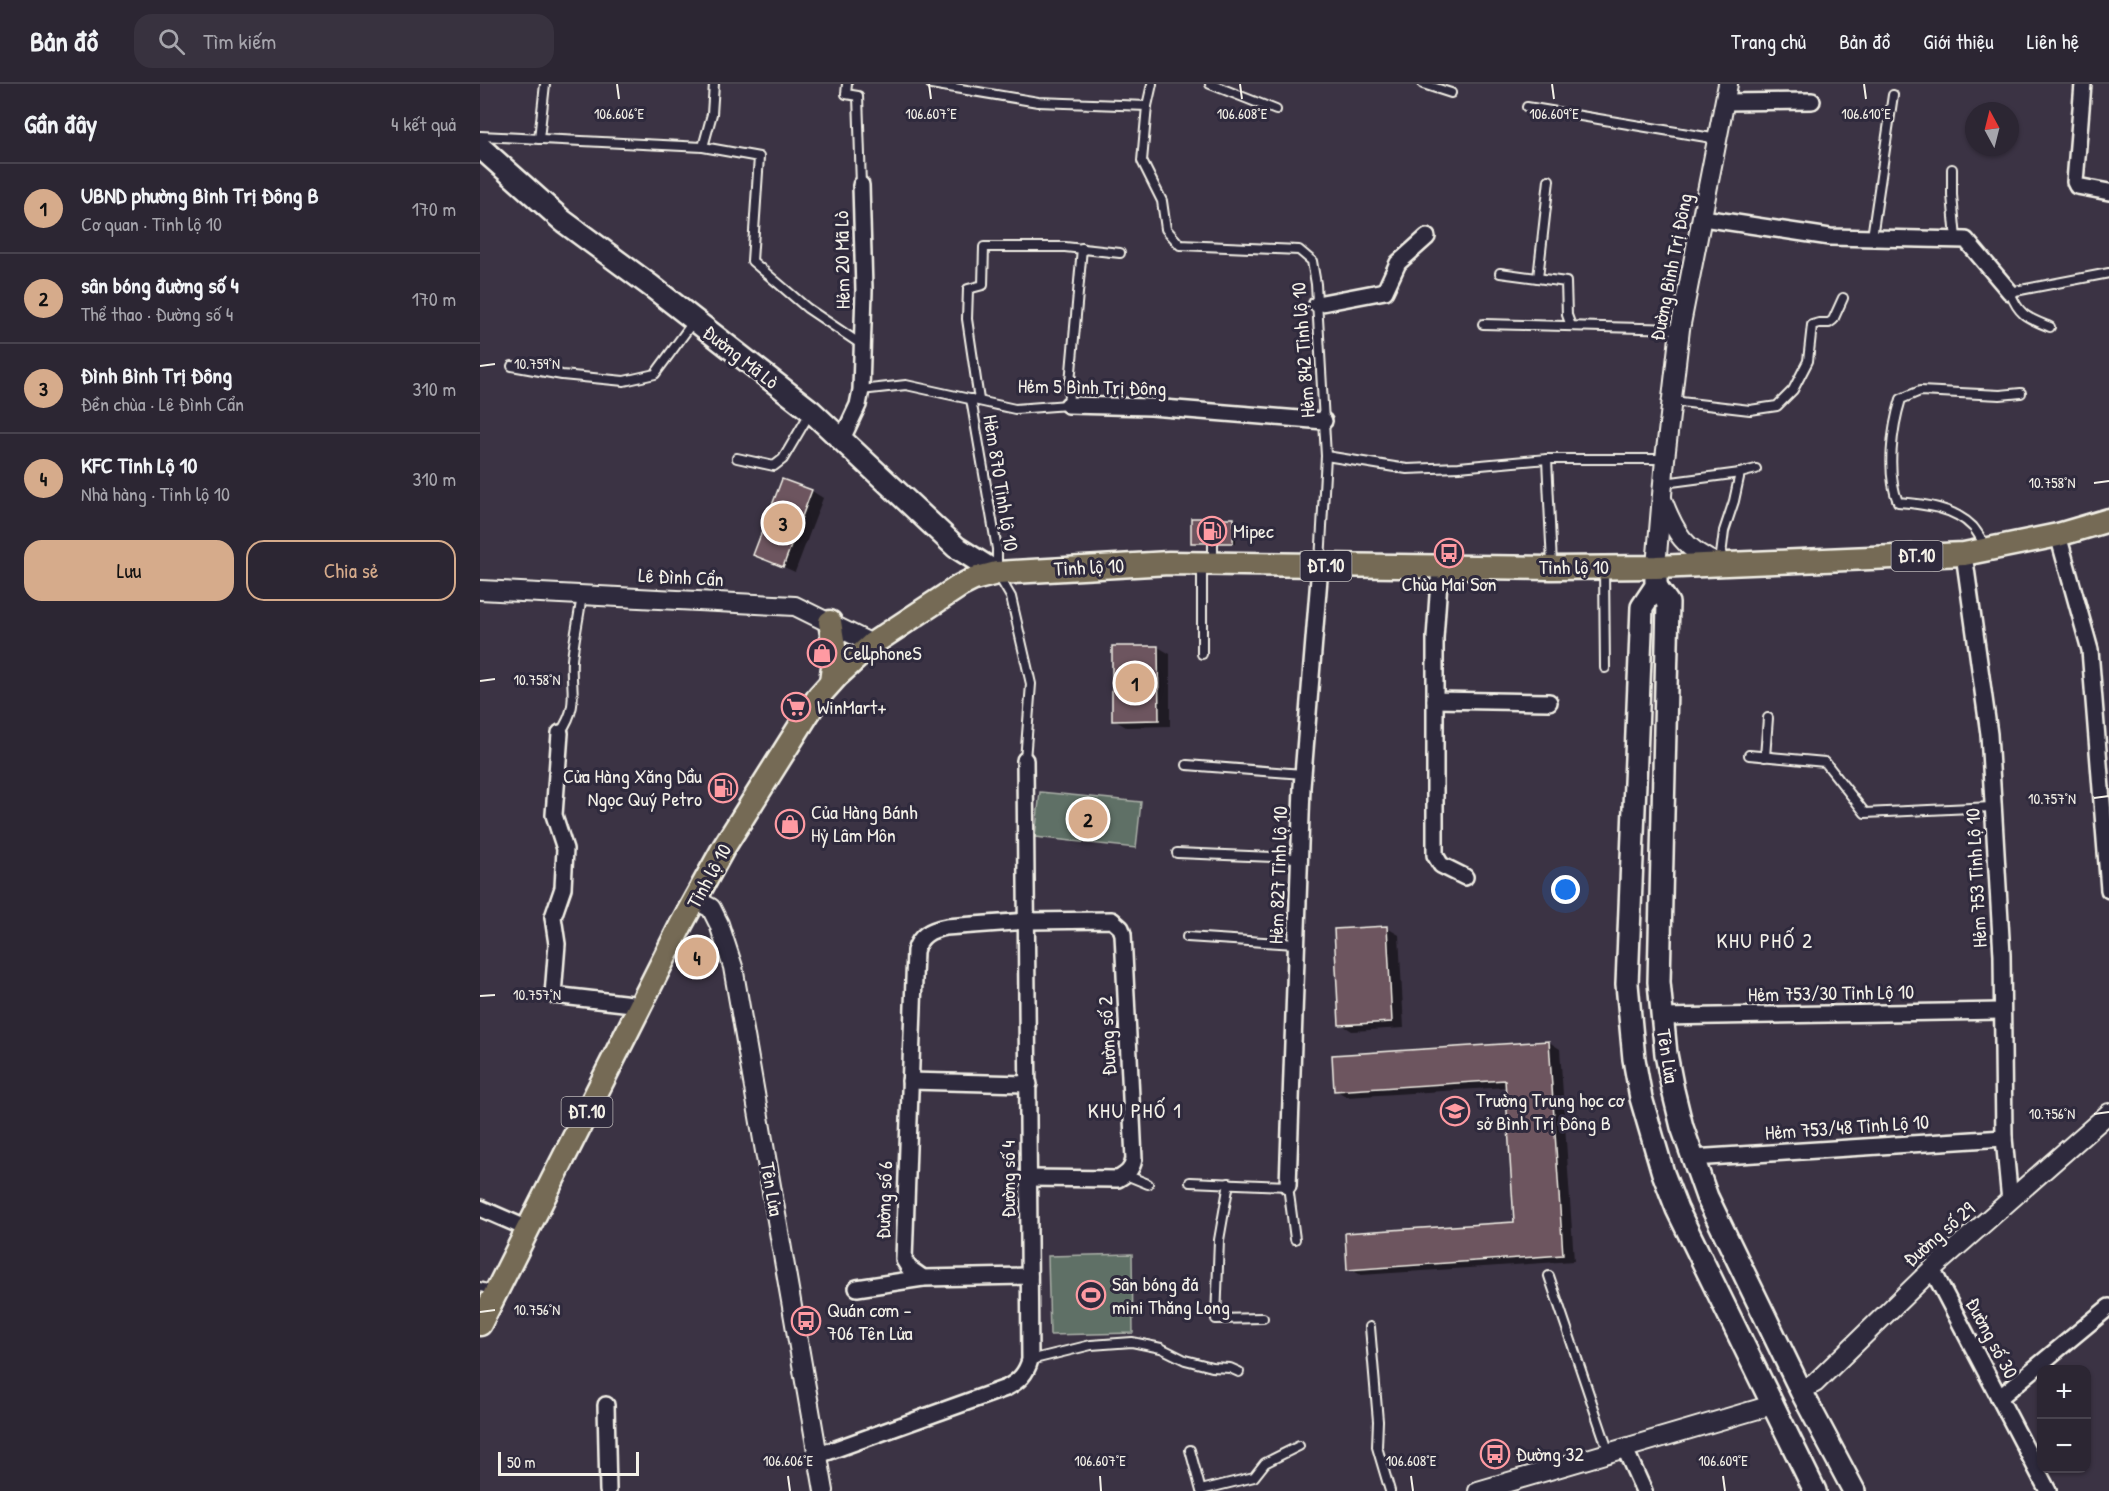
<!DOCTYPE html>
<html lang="vi">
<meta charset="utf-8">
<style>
body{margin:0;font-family:"Patrick Hand",sans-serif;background:#38323f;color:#f1f3f6}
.controls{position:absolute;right:18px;bottom:18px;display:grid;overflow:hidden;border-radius:12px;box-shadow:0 2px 4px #0004}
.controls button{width:54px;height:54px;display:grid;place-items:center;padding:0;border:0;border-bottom:2px solid #48434e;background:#2c2633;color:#f1f3f6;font:30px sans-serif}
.compass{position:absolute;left:1485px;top:18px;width:54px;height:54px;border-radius:50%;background:#2c2633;box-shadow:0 2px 4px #0004;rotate:353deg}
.scale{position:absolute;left:18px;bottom:15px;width:141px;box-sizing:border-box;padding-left:6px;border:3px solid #f4f1e8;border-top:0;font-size:16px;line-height:21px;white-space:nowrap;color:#f4f1e8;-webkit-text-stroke:4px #2f2a3d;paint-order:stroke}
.you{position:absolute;left:1086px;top:806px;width:21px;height:21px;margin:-15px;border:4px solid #fff;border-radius:50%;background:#1a73e8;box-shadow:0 0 0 9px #1a73e833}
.badge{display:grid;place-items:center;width:39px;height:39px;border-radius:50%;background:#d6ab8b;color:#111;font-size:20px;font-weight:700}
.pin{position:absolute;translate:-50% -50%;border:3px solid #fff;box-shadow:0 2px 6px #0006}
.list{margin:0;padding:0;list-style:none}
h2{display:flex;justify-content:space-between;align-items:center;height:78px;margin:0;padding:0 24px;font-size:26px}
h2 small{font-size:20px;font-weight:400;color:#a6a5ac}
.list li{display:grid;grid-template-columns:39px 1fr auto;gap:18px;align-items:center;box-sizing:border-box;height:90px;padding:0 24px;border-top:2px solid #48434e}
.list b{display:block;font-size:22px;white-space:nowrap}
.list p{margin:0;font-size:20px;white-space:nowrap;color:#a6a5ac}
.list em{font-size:20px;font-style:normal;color:#a6a5ac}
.actions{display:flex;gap:12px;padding:18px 24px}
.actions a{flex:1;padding:14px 0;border:2px solid #d6ab8b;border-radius:18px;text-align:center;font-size:21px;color:#d6ab8b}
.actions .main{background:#d6ab8b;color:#111}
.icon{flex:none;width:33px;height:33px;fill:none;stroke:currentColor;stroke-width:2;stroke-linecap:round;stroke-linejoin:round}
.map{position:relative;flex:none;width:1629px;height:1407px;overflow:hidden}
header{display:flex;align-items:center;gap:36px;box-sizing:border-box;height:84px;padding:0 30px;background:#2c2633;border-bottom:2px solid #48434e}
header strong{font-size:28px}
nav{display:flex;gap:33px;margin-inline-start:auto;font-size:21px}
.search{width:420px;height:54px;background:#38323f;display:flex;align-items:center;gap:15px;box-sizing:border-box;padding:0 21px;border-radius:18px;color:#a6a5ac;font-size:22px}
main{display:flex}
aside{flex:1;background:#2c2633}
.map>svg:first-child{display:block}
.green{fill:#5f6f66;stroke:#aab0a7;stroke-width:1.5}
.shadow{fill:#0007}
.building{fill:#6d555f;stroke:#f4f1e8;stroke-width:1.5}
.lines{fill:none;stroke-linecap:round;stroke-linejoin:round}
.service-casing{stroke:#f4f1e8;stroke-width:12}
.minor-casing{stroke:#f4f1e8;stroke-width:20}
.tertiary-casing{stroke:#f4f1e8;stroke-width:22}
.secondary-casing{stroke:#f4f1e8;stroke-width:26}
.primary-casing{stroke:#f4f1e8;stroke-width:27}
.service{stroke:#2f2a3d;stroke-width:8}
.minor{stroke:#2f2a3d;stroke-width:15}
.tertiary{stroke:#2f2a3d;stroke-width:18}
.secondary{stroke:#2f2a3d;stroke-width:21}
.primary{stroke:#746b55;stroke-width:22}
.ticks{fill:none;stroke:#f4f1e8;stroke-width:2}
.labels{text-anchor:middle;stroke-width:6;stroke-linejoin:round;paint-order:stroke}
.shield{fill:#2f2a3d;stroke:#b9b5b5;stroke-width:1.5}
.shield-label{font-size:18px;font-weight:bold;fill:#f4f1e8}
.street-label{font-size:20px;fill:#f4f1e8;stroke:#2f2a3d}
.poi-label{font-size:20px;fill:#f4f1e8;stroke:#2f2a3d;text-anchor:start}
.neighbourhood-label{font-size:21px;letter-spacing:1.5px;fill:#f4f1e8;stroke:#2f2a3d}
.ticks-label{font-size:15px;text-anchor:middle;fill:#f4f1e8;stroke:#2f2a3d;stroke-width:6;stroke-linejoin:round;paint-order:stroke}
</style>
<header>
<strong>Bản đồ</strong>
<div class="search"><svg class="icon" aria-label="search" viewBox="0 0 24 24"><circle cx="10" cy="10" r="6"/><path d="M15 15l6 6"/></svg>Tìm kiếm</div>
<nav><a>Trang chủ</a><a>Bản đồ</a><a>Giới thiệu</a><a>Liên hệ</a></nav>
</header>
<main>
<aside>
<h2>Gần đây<small>4 kết quả</small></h2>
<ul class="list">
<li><span class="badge">1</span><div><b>UBND phường Bình Trị Đông B</b><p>Cơ quan · Tỉnh lộ 10</p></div><em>170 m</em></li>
<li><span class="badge">2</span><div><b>sân bóng đường số 4</b><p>Thể thao · Đường số 4</p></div><em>170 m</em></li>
<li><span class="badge">3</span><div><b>Đình Bình Trị Đông</b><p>Đền chùa · Lê Đình Cẩn</p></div><em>310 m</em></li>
<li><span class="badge">4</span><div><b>KFC Tỉnh Lộ 10</b><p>Nhà hàng · Tỉnh lộ 10</p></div><em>310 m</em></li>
</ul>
<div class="actions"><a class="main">Lưu</a><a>Chia sẻ</a></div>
</aside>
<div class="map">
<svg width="1629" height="1407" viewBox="0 0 1629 1407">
<rect width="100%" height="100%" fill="#3b3344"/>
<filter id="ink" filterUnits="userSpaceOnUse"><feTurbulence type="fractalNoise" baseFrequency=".0167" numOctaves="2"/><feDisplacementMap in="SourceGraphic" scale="12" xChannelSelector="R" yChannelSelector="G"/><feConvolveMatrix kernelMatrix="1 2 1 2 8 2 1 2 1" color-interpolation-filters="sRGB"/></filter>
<g filter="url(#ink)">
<g class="green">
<path d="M560 708 661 718 656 764 555 753Z"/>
<path d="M652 1170 653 1249 570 1251 568 1172Z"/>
</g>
<g class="shadow">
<path d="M303 397 332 407 343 414 315 488 275 470Z"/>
<path d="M713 435 753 436 756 438V460L740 458 738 442 730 446V460H716L713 458Z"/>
<path d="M634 563H678L690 570V642L646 643 634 636Z"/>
<path d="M907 844 919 851 924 944 872 947 861 940Z"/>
<path d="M1069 958 1080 965 1094 1177 881 1191 869 1185 1036 1140 1027 1003 867 1013 856 1006Z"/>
</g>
<g class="building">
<path d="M302 395 332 406 303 483 273 471Z"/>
<path d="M711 434H754L753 459H739L738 445 734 441 728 445 727 459H711Z"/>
<path d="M632 562H678L679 636 632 637Z"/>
<path d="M907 842 912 938 859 941 854 845Z"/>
<path d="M1069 957 1083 1171 867 1186 865 1149 1034 1138 1025 996 854 1007 852 971Z"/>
</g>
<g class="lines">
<g class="service-casing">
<g id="service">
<path d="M367 0 366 10 378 12 381 101"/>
<path d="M451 0 558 18 667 22"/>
<path d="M672 0 667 22 662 77 682 117 686 145 700 161 819 166 832 177 836 200 846 372 840 478"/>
<path d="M730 0 796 26"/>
<path d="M943 0 971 9"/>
<path d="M1047 23 1238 55"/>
<path d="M0 52 223 63 279 73 272 177 327 224 382 261"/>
<path d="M59 55 65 0"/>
<path d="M223 63 232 30 234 0"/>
<path d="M1472 85V111L1476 155"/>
<path d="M1392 153 1413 11"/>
<path d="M1020 189 1086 198 1087 231 1091 242"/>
<path d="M1058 194 1069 96"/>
<path d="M1003 240 1199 245"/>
<path d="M1570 243C1548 234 1539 232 1530 208L1629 189"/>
<path d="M32 282 82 291 144 297 175 290 213 238"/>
<path d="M381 306 426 301 535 325 588 321 602 164"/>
<path d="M491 315 517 465V489L531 513 551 600 545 676"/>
<path d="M499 316 487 235 488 205 503 201 504 163H585L640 169"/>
<path d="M1192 317 1270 326 1297 322 1313 306 1328 277 1332 241 1339 239H1349L1353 236 1363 214"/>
<path d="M846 372 927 385 979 383 1067 375H1185"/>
<path d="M257 374 294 382 303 375 330 329"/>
<path d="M1067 375 1072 481"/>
<path d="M1184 399 1260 389"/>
<path d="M1507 463C1502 457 1498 449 1493 443 1474 423 1443 420 1418 418 1406 389 1412 344 1421 315L1440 307 1520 311 1541 309"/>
<path d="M733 478V447"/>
<path d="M1240 479 1244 447 1254 417 1260 389 1276 385"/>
<path d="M1124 485 1125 584"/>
<path d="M722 570V481"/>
<path d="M80 649C100 620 90 607 92 576 94 555 99 533 102 511"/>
<path d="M1269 671 1345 678 1385 729 1512 723"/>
<path d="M1285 673 1288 634"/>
<path d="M707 681 823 690"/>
<path d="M697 769 819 774"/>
<path d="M707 853 816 860"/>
<path d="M646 1091 668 1100"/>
<path d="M710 1098 808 1102 815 1155"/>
<path d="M749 1099 739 1156 736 1235 783 1234"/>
<path d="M1069 1192 1129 1369"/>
<path d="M0 1203 15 1207"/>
<path d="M890 1243 898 1337 897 1363 910 1407"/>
<path d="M550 1276 611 1261 652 1258 681 1264 705 1276 732 1283 750 1284 759 1288"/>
<path d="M710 1366 721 1407"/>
<path d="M721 1406 774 1393 785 1379 819 1362"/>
</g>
</g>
<g class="minor-casing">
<g id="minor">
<path d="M1603 0 1595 98 1597 102 1629 108"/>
<path d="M1244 18 1332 17"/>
<path d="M1223 134 1350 153 1486 156 1530 208"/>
<path d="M837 220 905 207 918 179 947 153"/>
<path d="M588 321 671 323 844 337"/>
<path d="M361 357 378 321 381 306 384 206 381 101"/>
<path d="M1578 451 1610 566 1629 806"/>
<path d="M1484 470 1509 650 1522 871 1524 1054 1530 1117"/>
<path d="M960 483 955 554V616L1069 618"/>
<path d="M955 616V771L961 781 985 793"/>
<path d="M80 649 74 731 85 765 83 804 73 833 77 860 73 911 161 921"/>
<path d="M1182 933 1521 927"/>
<path d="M430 997 549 1000"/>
<path d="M1212 1074 1524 1054"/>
<path d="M549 1094 638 1095C647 1090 652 1086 654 1075L643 850 641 844 632 836 547 837 466 843C450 846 440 851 435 867L424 1176 429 1184 443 1194 549 1192"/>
<path d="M808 1102 822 703 840 482"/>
<path d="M0 1124 48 1145"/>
<path d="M1452 1185 1568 1407"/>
<path d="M377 1204 443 1194"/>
<path d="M1519 1314 1629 1223"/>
<path d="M126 1321 128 1407"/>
<path d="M1145 1365 1164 1407"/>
<path d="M339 1371 526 1304C539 1297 546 1290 550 1276L545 676"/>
</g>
</g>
<g class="tertiary-casing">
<g id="tertiary">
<path d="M1182 415C1195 449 1204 465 1238 480"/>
<path d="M1176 483 1185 375 1200 245 1248 0"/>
<path d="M0 506 315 522 392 560"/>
<path d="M216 816 231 824 239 840 253 883 344 1407"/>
<path d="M1321 1307 1335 1299 1452 1185 1629 1029"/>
<path d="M998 1407 1292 1321"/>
</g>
</g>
<g class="secondary-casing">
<g id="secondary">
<path d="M0 63 83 137 171 202 331 327 476 463 517 489"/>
<path d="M1176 483V502L1162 523 1147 900 1154 975 1161 1014 1183 1089 1197 1125 1335 1407"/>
<path d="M1176 502 1188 519 1179 898 1186 970 1193 1006 1202 1043 1227 1113 1321 1307 1374 1407"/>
</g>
</g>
<g class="primary-casing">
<g id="primary">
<path d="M350 538 355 568 351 598"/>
<path d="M0 1240 202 839 244 763 339 612 357 592 392 560 480 502 494 495 517 489 689 479 1072 484 1176 483 1484 470 1578 451 1629 436"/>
</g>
</g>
<use href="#service" class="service"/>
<use href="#minor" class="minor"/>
<use href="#tertiary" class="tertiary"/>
<use href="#secondary" class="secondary"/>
<use href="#primary" class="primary"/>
</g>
</g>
<path class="ticks" d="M137 0 139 15M449 0 451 15M760 0 762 15M1072 0 1074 15M1384 0 1386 15M0 282 15 280M1614 399 1629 397M0 597 15 595M1614 714 1629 712M0 912 15 911M1614 1030 1629 1028M0 1228 15 1226M308 1392 310 1407M620 1392 621 1407M931 1392 933 1407M1243 1392 1245 1407"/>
<defs>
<g id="fuel-ring" transform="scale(1.5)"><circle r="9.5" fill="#2f2a3d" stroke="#ff9aa2" stroke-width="1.5"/><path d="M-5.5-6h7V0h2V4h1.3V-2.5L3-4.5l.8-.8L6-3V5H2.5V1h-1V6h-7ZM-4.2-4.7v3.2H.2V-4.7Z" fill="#ff9aa2"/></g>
<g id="bus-ring" transform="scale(1.5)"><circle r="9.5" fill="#2f2a3d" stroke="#ff9aa2" stroke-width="1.5"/><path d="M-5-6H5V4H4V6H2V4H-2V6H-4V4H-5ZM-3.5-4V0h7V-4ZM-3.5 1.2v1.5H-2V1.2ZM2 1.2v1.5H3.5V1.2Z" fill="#ff9aa2"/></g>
<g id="shop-ring" transform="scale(1.5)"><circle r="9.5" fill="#2f2a3d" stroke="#ff9aa2" stroke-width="1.5"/><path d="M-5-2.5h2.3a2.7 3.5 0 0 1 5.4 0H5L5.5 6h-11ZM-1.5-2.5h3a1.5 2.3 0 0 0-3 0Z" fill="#ff9aa2"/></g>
<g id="supermarket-ring" transform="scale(1.5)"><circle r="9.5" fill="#2f2a3d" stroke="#ff9aa2" stroke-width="1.5"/><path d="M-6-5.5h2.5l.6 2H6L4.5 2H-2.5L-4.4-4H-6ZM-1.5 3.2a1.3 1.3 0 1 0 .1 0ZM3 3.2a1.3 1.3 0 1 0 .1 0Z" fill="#ff9aa2"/></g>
<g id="school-ring" transform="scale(1.5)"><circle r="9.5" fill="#2f2a3d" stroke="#ff9aa2" stroke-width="1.5"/><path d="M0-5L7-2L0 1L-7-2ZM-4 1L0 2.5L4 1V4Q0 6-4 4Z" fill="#ff9aa2"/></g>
<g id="stadium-ring" transform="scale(1.5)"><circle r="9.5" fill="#2f2a3d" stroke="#ff9aa2" stroke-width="1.5"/><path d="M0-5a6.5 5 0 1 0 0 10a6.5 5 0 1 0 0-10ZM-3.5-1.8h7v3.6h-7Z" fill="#ff9aa2"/></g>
</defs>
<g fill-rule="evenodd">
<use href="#fuel-ring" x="732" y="447"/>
<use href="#bus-ring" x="969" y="469"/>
<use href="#shop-ring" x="342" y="569"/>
<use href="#supermarket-ring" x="316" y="623"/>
<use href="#fuel-ring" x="243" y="704"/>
<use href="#shop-ring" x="310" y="740"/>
<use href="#school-ring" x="975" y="1027"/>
<use href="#stadium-ring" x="611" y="1211"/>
<use href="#bus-ring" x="326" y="1237"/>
<use href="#bus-ring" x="1015" y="1370"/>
</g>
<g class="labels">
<g class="shield">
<rect x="1411.5" y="457" width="51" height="30" rx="4.5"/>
<rect x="820.5" y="467" width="51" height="30" rx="4.5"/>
<rect x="81.5" y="1013" width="51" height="30" rx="4.5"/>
</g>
<g class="shield-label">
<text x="1437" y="478">ĐT.10</text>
<text x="846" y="488">ĐT.10</text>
<text x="107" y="1034">ĐT.10</text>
</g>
<g class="street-label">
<text transform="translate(362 176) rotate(-91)" y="7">Hẻm 20 Mã Lò</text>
<text transform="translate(1191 183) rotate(-79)" y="7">Đường Bình Trị Đông</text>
<text transform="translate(823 266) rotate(-94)" y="7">Hẻm 842 Tỉnh lộ 10</text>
<text transform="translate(261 273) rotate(38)" y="7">Đường Mã Lò</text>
<text transform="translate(612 303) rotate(1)" y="7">Hẻm 5 Bình Trị Đông</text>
<text transform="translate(521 399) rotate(81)" y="7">Hẻm 870 Tỉnh lộ 10</text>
<text transform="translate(609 483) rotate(-3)" y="7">Tỉnh lộ 10</text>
<text x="1094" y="490">Tỉnh lộ 10</text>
<text transform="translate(201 493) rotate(3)" y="7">Lê Đình Cẩn</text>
<text transform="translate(798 791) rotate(-88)" y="7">Hẻm 827 Tỉnh lộ 10</text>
<text transform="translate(229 792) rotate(-61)" y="7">Tỉnh lộ 10</text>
<text transform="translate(1496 794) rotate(-93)" y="7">Hẻm 753 Tỉnh Lộ 10</text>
<text transform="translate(1351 909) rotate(-1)" y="7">Hẻm 753/30 Tỉnh Lộ 10</text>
<text transform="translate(627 952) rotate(-93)" y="7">Đường số 2</text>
<text transform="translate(1188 972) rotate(81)" y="7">Tên Lửa</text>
<text transform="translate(1367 1043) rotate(-4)" y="7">Hẻm 753/48 Tỉnh Lộ 10</text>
<text transform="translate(528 1095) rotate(-90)" y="7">Đường số 4</text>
<text transform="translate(292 1105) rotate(80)" y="7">Tên Lửa</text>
<text transform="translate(404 1116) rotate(-88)" y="7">Đường số 6</text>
<text transform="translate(1459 1150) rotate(-41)" y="7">Đường số 29</text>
<text transform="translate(1512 1254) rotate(62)" y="7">Đường số 30</text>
</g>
<g class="poi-label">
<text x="753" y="454">Mipec</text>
<text x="969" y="507" text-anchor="middle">Chùa Mai Sơn</text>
<text x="363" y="576">CellphoneS</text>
<text x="337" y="630">WinMart+</text>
<text x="222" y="699" text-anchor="end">Cửa Hàng Xăng Dầu<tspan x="222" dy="23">Ngọc Quý Petro</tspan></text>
<text x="331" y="735">Của Hàng Bánh<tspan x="331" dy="23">Hỷ Lâm Môn</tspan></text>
<text x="996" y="1023">Trường Trung học cơ<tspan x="996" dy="23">sở Bình Trị Đông B</tspan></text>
<text x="632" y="1207">Sân bóng đá<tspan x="632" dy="23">mini Thăng Long</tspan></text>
<text x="347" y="1233">Quán cơm -<tspan x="347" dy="23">706 Tên Lửa</tspan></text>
<text x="1036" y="1377">Đường 32</text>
</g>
<g class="neighbourhood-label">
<text x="1285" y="864">KHU PHỐ 2</text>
<text x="655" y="1034">KHU PHỐ 1</text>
</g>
</g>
<g class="ticks-label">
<text x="139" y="35">106.606°E</text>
<text x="451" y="35">106.607°E</text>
<text x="762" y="35">106.608°E</text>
<text x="1074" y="35">106.609°E</text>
<text x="1386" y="35">106.610°E</text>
<text x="57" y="285">10.759°N</text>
<text x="1572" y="404">10.758°N</text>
<text x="57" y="601">10.758°N</text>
<text x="1572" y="720">10.757°N</text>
<text x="57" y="916">10.757°N</text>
<text x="1572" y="1035">10.756°N</text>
<text x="57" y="1231">10.756°N</text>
<text x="308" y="1382">106.606°E</text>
<text x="620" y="1382">106.607°E</text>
<text x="931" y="1382">106.608°E</text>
<text x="1243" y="1382">106.609°E</text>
</g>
</svg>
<div class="controls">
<button>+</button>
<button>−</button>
</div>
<svg class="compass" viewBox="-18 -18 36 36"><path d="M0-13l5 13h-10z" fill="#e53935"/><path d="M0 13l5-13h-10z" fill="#a6a5ac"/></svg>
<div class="scale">50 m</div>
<div class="you"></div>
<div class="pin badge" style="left:655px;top:599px">1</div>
<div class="pin badge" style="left:608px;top:735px">2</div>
<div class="pin badge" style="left:303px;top:439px">3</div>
<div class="pin badge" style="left:217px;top:873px">4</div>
</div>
</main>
